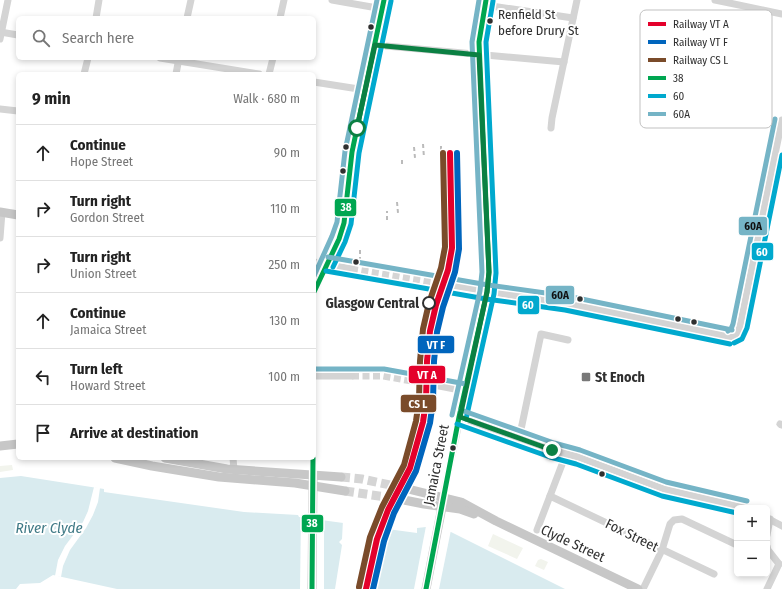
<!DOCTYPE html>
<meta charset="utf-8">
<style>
body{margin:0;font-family:"Fira Sans Condensed",sans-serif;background:#f2f2f2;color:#222}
.controls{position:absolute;right:12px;bottom:12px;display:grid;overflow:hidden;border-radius:6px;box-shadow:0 2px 6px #0003}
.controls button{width:36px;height:36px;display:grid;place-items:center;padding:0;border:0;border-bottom:1px solid #e0e0e0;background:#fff;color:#222;font:20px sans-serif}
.stop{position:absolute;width:12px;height:12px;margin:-9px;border:3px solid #0b8043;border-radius:50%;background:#fff}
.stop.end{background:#0b8043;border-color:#fff;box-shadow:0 1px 4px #0008}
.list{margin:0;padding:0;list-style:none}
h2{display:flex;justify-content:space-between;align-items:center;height:52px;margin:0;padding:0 16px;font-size:17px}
h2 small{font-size:13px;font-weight:400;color:#767676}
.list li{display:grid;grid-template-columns:26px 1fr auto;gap:12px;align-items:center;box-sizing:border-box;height:56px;padding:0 16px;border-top:1px solid #e0e0e0}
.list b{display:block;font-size:15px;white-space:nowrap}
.list p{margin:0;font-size:13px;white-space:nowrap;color:#767676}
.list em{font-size:13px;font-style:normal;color:#767676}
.icon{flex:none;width:22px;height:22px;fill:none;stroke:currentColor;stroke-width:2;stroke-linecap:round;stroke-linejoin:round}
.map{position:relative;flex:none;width:782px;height:589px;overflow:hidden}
.search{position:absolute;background:#fff;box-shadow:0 2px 6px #0003;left:16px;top:16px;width:300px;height:44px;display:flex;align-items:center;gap:10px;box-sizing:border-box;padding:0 14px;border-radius:6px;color:#767676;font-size:15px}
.panel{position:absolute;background:#fff;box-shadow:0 2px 6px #0003;left:16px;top:72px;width:300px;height:388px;border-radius:6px}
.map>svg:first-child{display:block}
.green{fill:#f2f4ed}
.water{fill:#d9ebef}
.pier{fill:#fff}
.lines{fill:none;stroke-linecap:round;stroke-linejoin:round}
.minor-tunnel{stroke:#d5d5d5;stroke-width:7;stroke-dasharray:7 3.5;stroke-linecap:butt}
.major-tunnel{stroke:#d5d5d5;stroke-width:9;stroke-dasharray:9 4.5;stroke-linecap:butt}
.minor{stroke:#d4d4d4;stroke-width:7}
.major{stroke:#c7c7c7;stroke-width:9}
.rail{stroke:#bbb;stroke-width:2;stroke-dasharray:4 3;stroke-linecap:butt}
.bus-1-casing{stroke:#fff;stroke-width:8}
.bus-2-casing{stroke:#fff;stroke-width:8}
.bus-3-casing{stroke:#fff;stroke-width:8}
.bus-1{stroke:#00a651;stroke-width:5}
.bus-2{stroke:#00a9ce;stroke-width:5}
.bus-3{stroke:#75b4c6;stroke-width:5}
.rail-1-casing{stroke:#fff;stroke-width:9}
.rail-2-casing{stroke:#fff;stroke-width:9}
.rail-3-casing{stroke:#fff;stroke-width:9}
.rail-1{stroke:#e4002b;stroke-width:6}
.rail-2{stroke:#0065bd;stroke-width:6}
.rail-3{stroke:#7a4b2a;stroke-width:6}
.route{stroke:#0b8043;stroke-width:5}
.bus-dot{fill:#2f2f2f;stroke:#fff;stroke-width:1.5}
.stop-dot{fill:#fff;stroke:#2f2f2f;stroke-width:2}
.poi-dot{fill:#787878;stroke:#fff;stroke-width:1.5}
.labels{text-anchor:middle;stroke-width:4;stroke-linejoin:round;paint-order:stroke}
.bus-label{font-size:13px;fill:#2f2f2f;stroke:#fff;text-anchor:start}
.stop-label{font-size:14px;font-weight:bold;fill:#2f2f2f;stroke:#fff;text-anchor:end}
.poi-label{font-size:14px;font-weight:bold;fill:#2f2f2f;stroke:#fff;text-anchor:start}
.street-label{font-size:14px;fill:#2f2f2f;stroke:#fff}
.water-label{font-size:15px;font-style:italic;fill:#407a86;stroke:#fff}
.key{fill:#fff;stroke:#c1c1c1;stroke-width:1}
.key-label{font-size:11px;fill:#2f2f2f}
.line-badge{stroke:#fff;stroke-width:1.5}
.badge-label{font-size:11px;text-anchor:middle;font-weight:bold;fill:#fff}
.pale-badge-label{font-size:11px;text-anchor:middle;font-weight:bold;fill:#111}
</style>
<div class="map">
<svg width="782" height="589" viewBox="0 0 782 589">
<rect width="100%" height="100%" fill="#fff"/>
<g class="green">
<path d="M12 465 13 470 0 472V466Z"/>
<path d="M493 534 523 548 517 559 488 546Z"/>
<path d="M541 559 548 562 544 570 535 566 538 560Z"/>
</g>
<path class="water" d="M21 476 104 489V492L244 512 298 515 299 517 417 533V528L426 527 451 532 565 589H117L53 575 40 583 20 584 16 589H0V478Z"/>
<g class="pier">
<path d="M94 487 100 488 98 502 93 515 86 528 70 550 63 566 61 577 55 576 58 560 65 546 83 522 88 511Z"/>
<path d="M301 515 324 518V589H300Z"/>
<path d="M343 520 387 526 371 589H335L342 545 339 542 342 539Z"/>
<path d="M426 526 451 530 439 589H414Z"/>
</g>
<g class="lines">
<g class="minor-tunnel">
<path d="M351 269 446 284"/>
<path d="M352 376H383L429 384"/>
</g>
<g class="major-tunnel">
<path d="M341 477 362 479 404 488"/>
<path d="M345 491 399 499"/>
</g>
<g class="minor">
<path d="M332 0 383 9"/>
<path d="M715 0 782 14"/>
<path d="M485 5 573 18"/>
<path d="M96 18 99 0"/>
<path d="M187 18 191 0"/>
<path d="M280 18 284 0"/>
<path d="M0 32 18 35"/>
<path d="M0 39 8 0"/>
<path d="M375 45 564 62"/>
<path d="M160 58 259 74"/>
<path d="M84 74 88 58"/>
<path d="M176 74 179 58"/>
<path d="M269 74 273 58"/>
<path d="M314 82 365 90"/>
<path d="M0 109 18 111"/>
<path d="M551 128 552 118 577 0"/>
<path d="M0 238 2 212"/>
<path d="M314 262 351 269"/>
<path d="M446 284 595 309 731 337C737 335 739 332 740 326L782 120"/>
<path d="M314 292 339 239 344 223 352 152 384 0"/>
<path d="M314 376H352"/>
<path d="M429 384 465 391"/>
<path d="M459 417 552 450 578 457 664 489 745 508"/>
<path d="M780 424 782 425"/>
<path d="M519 439 541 334 568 340"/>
<path d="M233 458 234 470"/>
<path d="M313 458V475"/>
<path d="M550 496 714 574"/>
<path d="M443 497 487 292 489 272 479 42 486 0"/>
<path d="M767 518 782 526"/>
<path d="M537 530 566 454"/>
<path d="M767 535 770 519"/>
<path d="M767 546 768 550 779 564"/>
<path d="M643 589 662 550 670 524 674 520 682 519 737 545"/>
<path d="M767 589 779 564"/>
</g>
<g class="major">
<path d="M0 212 18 215"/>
<path d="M0 446 18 444"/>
<path d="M115 458 152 466 219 477 295 483 345 491"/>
<path d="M165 458 227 469 341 477"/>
<path d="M404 488 461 502 496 521 638 589"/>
<path d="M399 499 424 504 460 509 474 514"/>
<path d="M312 589 313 480"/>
<path d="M426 589 443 502"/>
</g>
<g class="rail">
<path d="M423 144 424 158"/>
<path d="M441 146V157"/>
<path d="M414 147 415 158"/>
<path d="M450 150V153"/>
<path d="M402 160V166"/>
<path d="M397 202 398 213"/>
<path d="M387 220V211"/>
<path d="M360 250V266"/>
<path d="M373 302V295"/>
</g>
<g class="bus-1-casing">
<g id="bus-1">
<path d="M314 292 339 239 344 223 352 152 384 0"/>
<path d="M312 589 313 458"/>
<path d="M426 589 459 417 487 292 489 272 479 42 486 0"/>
</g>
</g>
<g class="bus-2-casing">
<g id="bus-2">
<path d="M333 267 345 242 351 224 359 153 391 1"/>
<path d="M326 271 486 299 565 310 730 344"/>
<path d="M734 343 742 339 747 328 782 155"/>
<path d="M466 419 494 294 496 273 486 42 493 1"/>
<path d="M457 424 550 457 576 464 662 496 737 513"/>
</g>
</g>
<g class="bus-3-casing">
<g id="bus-3">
<path d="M328 257 488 285 567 296 732 330"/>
<path d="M314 276 332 236 337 222 345 151 377 0"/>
<path d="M728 331 731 329 733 324 775 119"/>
<path d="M314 369H384L466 384"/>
<path d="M461 410 554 443 580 450 666 482 747 501"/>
<path d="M452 415 480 291 482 272 472 42 479 0"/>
</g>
</g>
<use href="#bus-1" class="bus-1"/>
<use href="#bus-2" class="bus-2"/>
<use href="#bus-3" class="bus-3"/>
<g class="rail-1-casing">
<path id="rail-1" d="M366 589 377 539 388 510 410 468 423 422 426 401 427 361 430 331 436 305 448 270 452 248 450 153"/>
</g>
<g class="rail-2-casing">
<path id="rail-2" d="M373 589 384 541 394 513 416 471 430 423 433 401 434 361 437 332 443 307 455 272 459 249 457 153"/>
</g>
<g class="rail-3-casing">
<path id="rail-3" d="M359 587 370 537 382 507 404 465 416 421 419 400 420 361 423 329 429 303 441 268 445 247 443 153"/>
</g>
<use href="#rail-1" class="rail-1"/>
<use href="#rail-2" class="rail-2"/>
<use href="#rail-3" class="rail-3"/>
</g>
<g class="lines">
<path class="route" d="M357 128 375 45 479 55 489 272 487 292 460 417 552 450"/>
</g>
<g class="bus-dot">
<circle cx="490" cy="21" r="3.5"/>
<circle cx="371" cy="27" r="3.5"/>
<circle cx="346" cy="147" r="3.5"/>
<circle cx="343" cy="171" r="3.5"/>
<circle cx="356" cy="262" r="3.5"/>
<circle cx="580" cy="299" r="3.5"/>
<circle cx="678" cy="319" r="3.5"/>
<circle cx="694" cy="322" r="3.5"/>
<circle cx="453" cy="448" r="3.5"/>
<circle cx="602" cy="474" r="3.5"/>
</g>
<circle class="stop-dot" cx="429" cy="303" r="6"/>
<rect class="poi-dot" x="581" y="372" width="10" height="10" rx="2"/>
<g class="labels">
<g class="bus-label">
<text x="498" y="19">Renfield St<tspan x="498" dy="16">before Drury St</tspan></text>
</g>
<g class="stop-label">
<text x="419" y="308">Glasgow Central</text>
</g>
<g class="poi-label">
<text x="595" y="382">St Enoch</text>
</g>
<g class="street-label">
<text transform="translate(436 465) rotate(-79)" y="5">Jamaica Street</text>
<text transform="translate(632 535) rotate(26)" y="5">Fox Street</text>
<text transform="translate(573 543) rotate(25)" y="5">Clyde Street</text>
</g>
<g class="water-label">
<text x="49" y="533">River Clyde</text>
</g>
</g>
<rect x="640" y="10" width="132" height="118" rx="6" class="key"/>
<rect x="648" y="22" width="18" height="4" fill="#e4002b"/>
<rect x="648" y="40" width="18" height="4" fill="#0065bd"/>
<rect x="648" y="58" width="18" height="4" fill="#7a4b2a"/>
<rect x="648" y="76" width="18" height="4" fill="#00a651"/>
<rect x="648" y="94" width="18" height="4" fill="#00a9ce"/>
<rect x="648" y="112" width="18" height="4" fill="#75b4c6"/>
<g class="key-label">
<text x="673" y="28">Railway VT A</text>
<text x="673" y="46">Railway VT F</text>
<text x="673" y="64">Railway CS L</text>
<text x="673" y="82">38</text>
<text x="673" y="100">60</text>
<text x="673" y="118">60A</text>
</g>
<g class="line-badge">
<rect x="334" y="198" width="23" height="19" rx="4" fill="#00a651"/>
<rect x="738" y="216" width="30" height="20" rx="4" fill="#75b4c6"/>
<rect x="751" y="242" width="23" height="19" rx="4" fill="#00a9ce"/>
<rect x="545" y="285" width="30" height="20" rx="4" fill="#75b4c6"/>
<rect x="517" y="295" width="23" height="20" rx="4" fill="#00a9ce"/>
<rect x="417" y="335" width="38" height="19" rx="4" fill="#0065bd"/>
<rect x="408" y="365" width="38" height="19" rx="4" fill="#e4002b"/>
<rect x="400" y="394" width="37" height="19" rx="4" fill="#7a4b2a"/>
<rect x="301" y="514" width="23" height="19" rx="4" fill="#00a651"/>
</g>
<g class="badge-label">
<text x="346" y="211">38</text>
<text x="762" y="256">60</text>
<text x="528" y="309">60</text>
<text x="436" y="349">VT F</text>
<text x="427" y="379">VT A</text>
<text x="418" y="408">CS L</text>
<text x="312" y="527">38</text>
</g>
<g class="pale-badge-label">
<text x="753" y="230">60A</text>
<text x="560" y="299">60A</text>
</g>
</svg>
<div class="controls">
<button>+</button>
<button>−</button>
</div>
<div class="stop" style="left:357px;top:128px"></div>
<div class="stop end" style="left:552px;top:450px"></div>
<div class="search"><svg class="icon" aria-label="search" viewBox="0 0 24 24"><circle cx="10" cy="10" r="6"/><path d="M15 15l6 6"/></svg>Search here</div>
<section class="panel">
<h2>9 min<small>Walk · 680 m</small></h2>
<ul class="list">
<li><svg class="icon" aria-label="ahead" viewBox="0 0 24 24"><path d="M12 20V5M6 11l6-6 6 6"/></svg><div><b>Continue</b><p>Hope Street</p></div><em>90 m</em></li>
<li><svg class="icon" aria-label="right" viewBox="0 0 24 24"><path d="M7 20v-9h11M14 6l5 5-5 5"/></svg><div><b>Turn right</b><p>Gordon Street</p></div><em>110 m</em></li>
<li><svg class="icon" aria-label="right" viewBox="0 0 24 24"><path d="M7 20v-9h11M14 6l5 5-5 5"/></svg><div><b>Turn right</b><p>Union Street</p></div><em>250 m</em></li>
<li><svg class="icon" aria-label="ahead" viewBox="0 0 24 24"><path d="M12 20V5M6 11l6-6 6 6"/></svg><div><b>Continue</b><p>Jamaica Street</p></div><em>130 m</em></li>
<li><svg class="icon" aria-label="left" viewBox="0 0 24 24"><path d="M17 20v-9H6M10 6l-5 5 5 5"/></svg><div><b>Turn left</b><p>Howard Street</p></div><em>100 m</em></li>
<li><svg class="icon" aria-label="arrive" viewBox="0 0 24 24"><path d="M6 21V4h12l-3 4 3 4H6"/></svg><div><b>Arrive at destination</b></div></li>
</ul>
</section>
</div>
